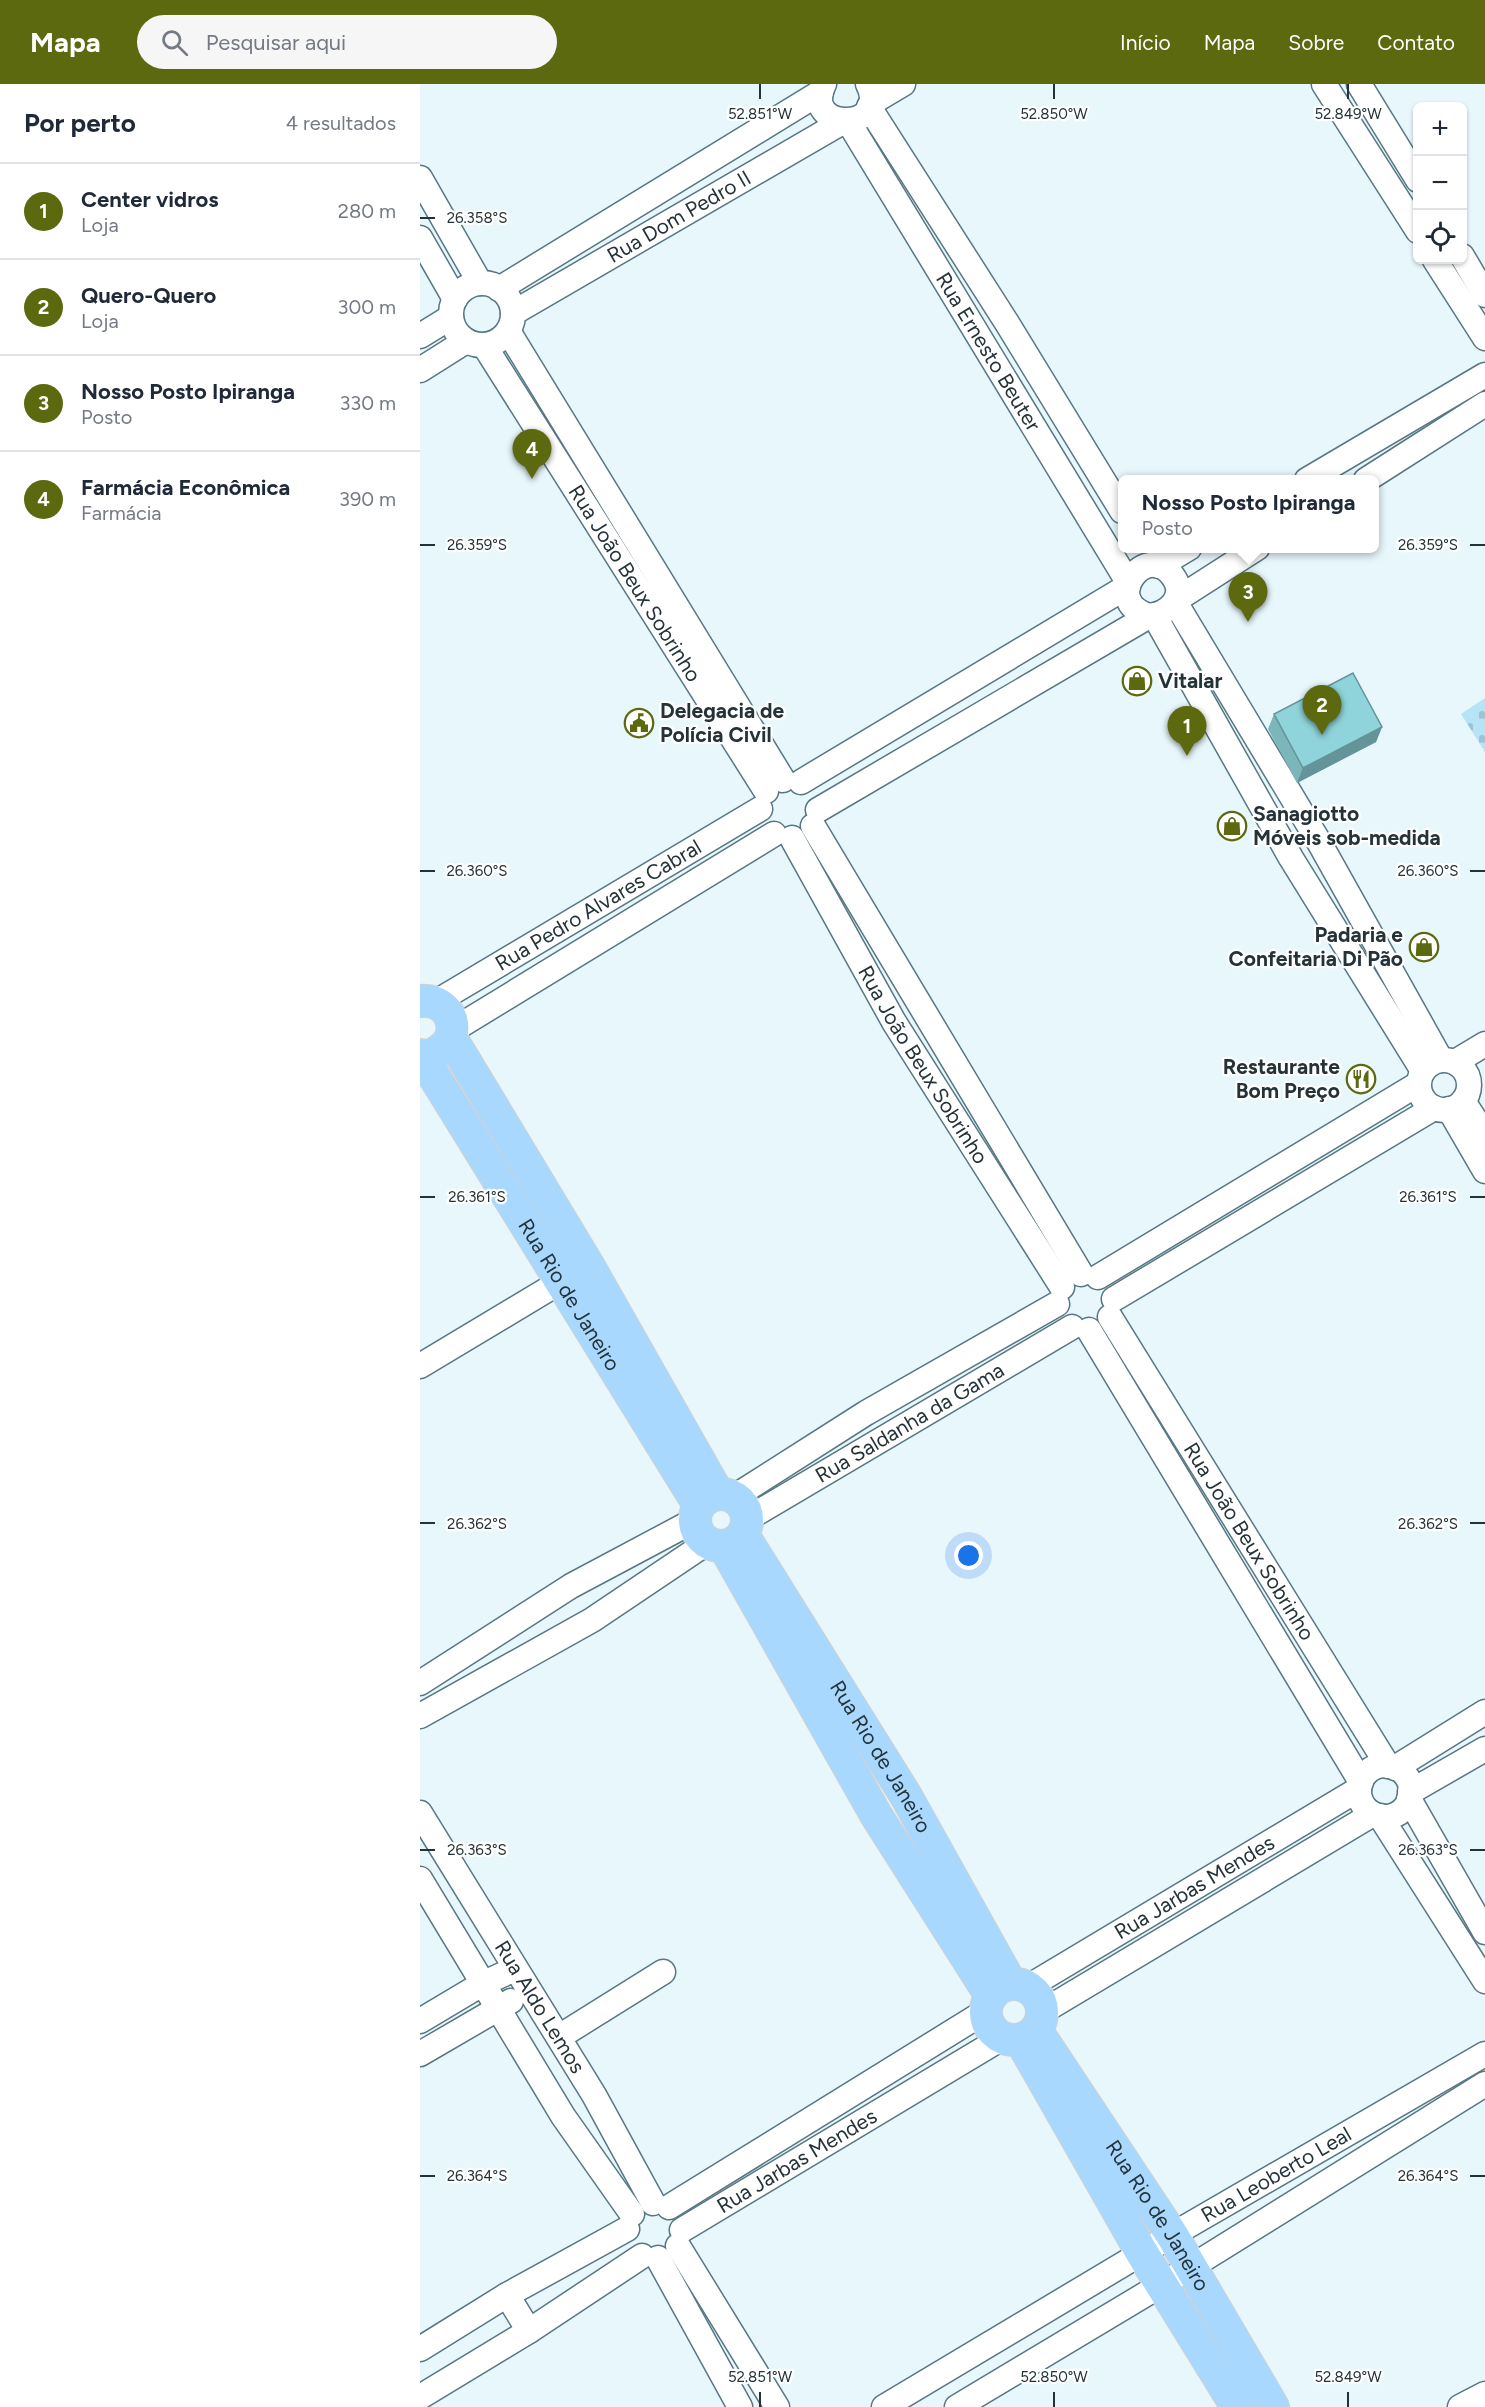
<!DOCTYPE html>
<html lang="pt">
<meta charset="utf-8">
<style>
body{margin:0;font-family:Figtree,sans-serif;background:#f6f6f7;color:#1f2937}
.controls{position:absolute;right:18px;top:18px;display:grid;overflow:hidden;border-radius:9px;box-shadow:0 2px 4px #0004}
.controls button{width:54px;height:54px;display:grid;place-items:center;padding:0;border:0;border-bottom:2px solid #e0e1e3;background:#fff;color:#1f2937;font:30px sans-serif}
.you{position:absolute;left:549px;top:1472px;width:21px;height:21px;margin:-15px;border:4px solid #fff;border-radius:50%;background:#1a73e8;box-shadow:0 0 0 9px #1a73e833}
.badge{display:grid;place-items:center;width:39px;height:39px;border-radius:50%;background:#5d690f;color:#fff;font-size:20px;font-weight:700}
.pin{position:absolute;translate:-50% -50px;filter:drop-shadow(0 2px 3px #0008)}
.pin::after{content:'';position:absolute;top:32px;width:21px;height:18px;background:inherit;clip-path:polygon(0 0,100% 0,50% 100%)}
.popup{position:absolute;left:698px;top:391px;width:261px;height:78px;box-sizing:border-box;display:grid;place-content:center;border-radius:9px;background:#fff;filter:drop-shadow(0 2px 4px #0005);font-size:20px;white-space:nowrap;color:#747a83}
.popup b{font-size:22px;color:#1f2937}
.popup::after{content:'';position:absolute;left:50%;top:100%;margin-left:-12px;border:12px solid transparent;border-top-color:#fff}
.list{margin:0;padding:0;list-style:none}
h2{display:flex;justify-content:space-between;align-items:center;height:78px;margin:0;padding:0 24px;font-size:26px}
h2 small{font-size:20px;font-weight:400;color:#747a83}
.list li{display:grid;grid-template-columns:39px 1fr auto;gap:18px;align-items:center;box-sizing:border-box;height:96px;padding:0 24px;border-top:2px solid #e0e1e3}
.list b{display:block;font-size:22px;white-space:nowrap}
.list p{margin:0;font-size:20px;white-space:nowrap;color:#747a83}
.list em{font-size:20px;font-style:normal;color:#747a83}
.icon{flex:none;width:33px;height:33px;fill:none;stroke:currentColor;stroke-width:2;stroke-linecap:round;stroke-linejoin:round}
.map{position:relative;flex:none;width:1065px;height:2323px;overflow:hidden}
header{display:flex;align-items:center;gap:36px;box-sizing:border-box;height:84px;padding:0 30px;background:#5d690f;color:#fff}
header strong{font-size:28px}
nav{display:flex;gap:33px;margin-inline-start:auto;font-size:21px}
.search{width:420px;height:54px;background:#f6f6f7;display:flex;align-items:center;gap:15px;box-sizing:border-box;padding:0 21px;border-radius:33px;color:#747a83;font-size:22px}
main{display:flex}
aside{flex:1;background:#fff}
.map>svg:first-child{display:block}
.cemetery{fill:url(#cemetery-stones)}
.lines{fill:none;stroke-linecap:round;stroke-linejoin:round}
.minor-casing{stroke:#567783;stroke-width:27}
.major-casing{stroke:#cfd2d3;stroke-width:34}
.minor{stroke:#fff;stroke-width:24}
.major{stroke:#a8d8fe;stroke-width:32}
.wall{fill:#7bb6bb}
.shaded-wall{fill:#649499}
.building{fill:#8fd4da;stroke:#649499;stroke-width:1.5}
.ticks{fill:none;stroke:#243338;stroke-width:2}
.labels{text-anchor:middle;stroke-width:4.5;stroke-linejoin:round;paint-order:stroke}
.street-label{font-size:21px;fill:#243338;stroke:#fff}
.poi-label{font-size:21px;font-weight:bold;fill:#243338;stroke:#fff;text-anchor:start}
.ticks-label{font-size:15px;text-anchor:middle;fill:#243338;stroke:#fff;stroke-width:4.5;stroke-linejoin:round;paint-order:stroke}
</style>
<header>
<strong>Mapa</strong>
<div class="search"><svg class="icon" aria-label="search" viewBox="0 0 24 24"><circle cx="10" cy="10" r="6"/><path d="M15 15l6 6"/></svg>Pesquisar aqui</div>
<nav><a>Início</a><a>Mapa</a><a>Sobre</a><a>Contato</a></nav>
</header>
<main>
<aside>
<h2>Por perto<small>4 resultados</small></h2>
<ul class="list">
<li><span class="badge">1</span><div><b>Center vidros</b><p>Loja</p></div><em>280 m</em></li>
<li><span class="badge">2</span><div><b>Quero-Quero</b><p>Loja</p></div><em>300 m</em></li>
<li><span class="badge">3</span><div><b>Nosso Posto Ipiranga</b><p>Posto</p></div><em>330 m</em></li>
<li><span class="badge">4</span><div><b>Farmácia Econômica</b><p>Farmácia</p></div><em>390 m</em></li>
</ul>
</aside>
<div class="map">
<svg width="1065" height="2323" viewBox="0 0 1065 2323">
<defs>
<pattern id="cemetery-stones" width="16" height="16" patternUnits="userSpaceOnUse" patternTransform="scale(1.5)"><rect width="16" height="16" fill="#b6e3f5"/><path d="M2 7V4a2 2 0 0 1 4 0v3zM10 15v-3a2 2 0 0 1 4 0v3z" fill="#9cc3d3"/></pattern>
</defs>
<rect width="100%" height="100%" fill="#e8f7fc"/>
<path class="cemetery" d="M1065 614V668L1041 630Z"/>
<g class="lines">
<g class="minor-casing">
<g id="minor">
<path d="M404 0C380 48 472 48 448 0"/>
<path d="M904 0 998 147"/>
<path d="M939 0 998 96"/>
<path d="M451 19 483 0"/>
<path d="M449 23 587 239 702 427"/>
<path id="s1" d="M428 37 708 498"/>
<path d="M0 94 60 199"/>
<path d="M0 154 35 215"/>
<path d="M1042 172 1065 211"/>
<path d="M1015 176 1065 254"/>
<circle cx="62" cy="230" r="31"/>
<path d="M79 205 401 8"/>
<path id="s2" d="M93 229 424 37"/>
<path d="M88 247 363 696"/>
<path d="M0 252 31 233"/>
<path id="s3" d="M64 261 346 707"/>
<path d="M0 286 46 257"/>
<path d="M887 396 1065 291"/>
<path d="M946 396 1065 320"/>
<path d="M739 482 769 464"/>
<path d="M756 516 837 464"/>
<path d="M755 518 899 758 1021 976"/>
<path d="M734 531 871 774 1003 987"/>
<path d="M381 698 708 502"/>
<path d="M398 726 729 532C748 530 767 513 754 494 729 454 678 516 729 532"/>
<path d="M393 742 661 1190"/>
<path id="s4" d="M372 754 474 938 642 1203"/>
<path id="s5" d="M16 918 340 725"/>
<path d="M33 946 354 750"/>
<circle cx="1024" cy="1001" r="25"/>
<path d="M1035 978 1065 960"/>
<path d="M1043 1017 1065 1051"/>
<path d="M1029 1025 1065 1087"/>
<path d="M678 1193 998 1000"/>
<path d="M694 1215 1014 1024"/>
<path id="s6" d="M690 1233 968 1682"/>
<path d="M669 1246 941 1698"/>
<path d="M0 1282 140 1198"/>
<path d="M314 1413 446 1329 637 1220"/>
<path id="s7" d="M327 1435 652 1243"/>
<path d="M0 1599 151 1502 275 1436"/>
<path d="M0 1632 172 1536 288 1458"/>
<circle cx="965" cy="1707" r="26"/>
<path d="M975 1684 1065 1628"/>
<path d="M990 1708 1065 1665"/>
<path d="M989 1715 1065 1848"/>
<path id="s8" d="M0 1729 174 2011 233 2119"/>
<path d="M960 1732 1065 1897"/>
<path d="M0 1795 143 2032 212 2130"/>
<path id="s9" d="M608 1903 939 1705"/>
<path d="M622 1928 953 1730"/>
<path d="M0 1937 62 1900 95 1885"/>
<path d="M139 1953 243 1888"/>
<path d="M0 1970 91 1917"/>
<path d="M249 2123 566 1927"/>
<path id="s10" d="M262 2146 582 1954"/>
<path d="M258 2162 357 2323"/>
<path d="M238 2174 320 2323"/>
<path d="M87 2211 109 2247"/>
<path d="M0 2265 87 2211 207 2145"/>
<path d="M0 2313 109 2247 222 2172"/>
<path id="s11" d="M464 2323 752 2151 1065 1970"/>
<path d="M537 2323 771 2183 1065 2000"/>
<path d="M1040 2323 1065 2310"/>
</g>
</g>
<g class="major-casing">
<g id="major">
<path d="M0 917C32 914 45 952 17 968"/>
<path d="M31 954 168 1181 298 1410"/>
<path id="s12" d="M1 971 279 1421"/>
<circle cx="301" cy="1436" r="26"/>
<path id="s13" d="M323 1451 486 1712 591 1900"/>
<path d="M304 1462 456 1731 571 1912"/>
<circle cx="594" cy="1928" r="28"/>
<path id="s14" d="M616 1946 752 2151 853 2323"/>
<path d="M604 1962 722 2169 817 2323"/>
</g>
</g>
<use href="#minor" class="minor"/>
<use href="#major" class="major"/>
</g>
<path class="wall" d="M854 630 962 643 956 658 877 699 848 645Z"/>
<path class="shaded-wall" d="M962 643 956 658 877 699 883 684Z"/>
<path class="building" d="M933 589 962 643 883 684 854 630Z"/>
<path class="ticks" d="M340 0V15M634 0V15M928 0V15M0 134H15M0 461H15M1050 461H1065M0 787H15M1050 787H1065M0 1113H15M1050 1113H1065M0 1439H15M1050 1439H1065M0 1766H15M1050 1766H1065M0 2092H15M1050 2092H1065M340 2308V2323M634 2308V2323M928 2308V2323"/>
<defs>
<g id="shop-ring" transform="scale(1.5)"><circle r="9.5" fill="#fff" stroke="#5d690f" stroke-width="1.5"/><path d="M-5-2.5h2.3a2.7 3.5 0 0 1 5.4 0H5L5.5 6h-11ZM-1.5-2.5h3a1.5 2.3 0 0 0-3 0Z" fill="#5d690f"/></g>
<g id="civic-ring" transform="scale(1.5)"><circle r="9.5" fill="#fff" stroke="#5d690f" stroke-width="1.5"/><path d="M-.6-6.5H3V-4.5H.6V-3L4-1V1h2V6H-6V1h2V-1L-.6-3ZM-1.2 2.5V6h2.4V2.5Z" fill="#5d690f"/></g>
<g id="restaurant-ring" transform="scale(1.5)"><circle r="9.5" fill="#fff" stroke="#5d690f" stroke-width="1.5"/><path d="M-5-6h1v4h1v-4h1v4h1v-4h1v5L-1.5 .5V6h-2V.5L-5-1ZM5-6V6H3V1.5H1.5Q1.5-4 5-6Z" fill="#5d690f"/></g>
</defs>
<g fill-rule="evenodd">
<use href="#shop-ring" x="717" y="597"/>
<use href="#civic-ring" x="219" y="639"/>
<use href="#shop-ring" x="812" y="742"/>
<use href="#shop-ring" x="1004" y="863"/>
<use href="#restaurant-ring" x="941" y="995"/>
</g>
<g class="labels">
<g class="street-label">
<text dy="7" stroke="none"><textPath href="#s2" startOffset="192">Rua Dom Pedro II</textPath></text>
<text dy="7" stroke="none"><textPath href="#s1" startOffset="270">Rua Ernesto Beuter</textPath></text>
<text dy="7" stroke="none"><textPath href="#s3" startOffset="282">Rua João Beux Sobrinho</textPath></text>
<text dy="7" stroke="none"><textPath href="#s5" startOffset="189">Rua Pedro Alvares Cabral</textPath></text>
<text dy="7" stroke="none"><textPath href="#s4" startOffset="262">Rua João Beux Sobrinho</textPath></text>
<text dy="7" stroke="none"><textPath href="#s12" startOffset="282">Rua Rio de Janeiro</textPath></text>
<text dy="7" stroke="none"><textPath href="#s7" startOffset="189">Rua Saldanha da Gama</textPath></text>
<text dy="7" stroke="none"><textPath href="#s6" startOffset="264">Rua João Beux Sobrinho</textPath></text>
<text dy="7" stroke="none"><textPath href="#s13" startOffset="261">Rua Rio de Janeiro</textPath></text>
<text dy="7" stroke="none"><textPath href="#s9" startOffset="194">Rua Jarbas Mendes</textPath></text>
<text dy="7" stroke="none"><textPath href="#s8" startOffset="228">Rua Aldo Lemos</textPath></text>
<text dy="7" stroke="none"><textPath href="#s10" startOffset="134">Rua Jarbas Mendes</textPath></text>
<text dy="7" stroke="none"><textPath href="#s11" startOffset="456">Rua Leoberto Leal</textPath></text>
<text dy="7" stroke="none"><textPath href="#s14" startOffset="222">Rua Rio de Janeiro</textPath></text>
</g>
<g class="poi-label">
<text x="738" y="604">Vitalar</text>
<text x="240" y="634">Delegacia de<tspan x="240" dy="24">Polícia Civil</tspan></text>
<text x="833" y="737">Sanagiotto<tspan x="833" dy="24">Móveis sob-medida</tspan></text>
<text x="983" y="858" text-anchor="end">Padaria e<tspan x="983" dy="24">Confeitaria Di Pão</tspan></text>
<text x="920" y="990" text-anchor="end">Restaurante<tspan x="920" dy="24">Bom Preço</tspan></text>
</g>
</g>
<g class="ticks-label">
<text x="340" y="35">52.851°W</text>
<text x="634" y="35">52.850°W</text>
<text x="928" y="35">52.849°W</text>
<text x="57" y="139">26.358°S</text>
<text x="57" y="466">26.359°S</text>
<text x="1008" y="466">26.359°S</text>
<text x="57" y="792">26.360°S</text>
<text x="1008" y="792">26.360°S</text>
<text x="57" y="1118">26.361°S</text>
<text x="1008" y="1118">26.361°S</text>
<text x="57" y="1445">26.362°S</text>
<text x="1008" y="1445">26.362°S</text>
<text x="57" y="1771">26.363°S</text>
<text x="1008" y="1771">26.363°S</text>
<text x="57" y="2097">26.364°S</text>
<text x="1008" y="2097">26.364°S</text>
<text x="340" y="2298">52.851°W</text>
<text x="634" y="2298">52.850°W</text>
<text x="928" y="2298">52.849°W</text>
</g>
</svg>
<div class="controls">
<button>+</button>
<button>−</button>
<button><svg class="icon" aria-label="locate" viewBox="0 0 24 24"><circle cx="12" cy="12" r="6"/><path d="M12 2v4M12 18v4M2 12h4M18 12h4"/></svg></button>
</div>
<div class="you"></div>
<div class="pin badge" style="left:767px;top:672px">1</div>
<div class="pin badge" style="left:902px;top:651px">2</div>
<div class="pin badge" style="left:828px;top:538px">3</div>
<div class="popup"><b>Nosso Posto Ipiranga</b>Posto</div>
<div class="pin badge" style="left:112px;top:395px">4</div>
</div>
</main>
